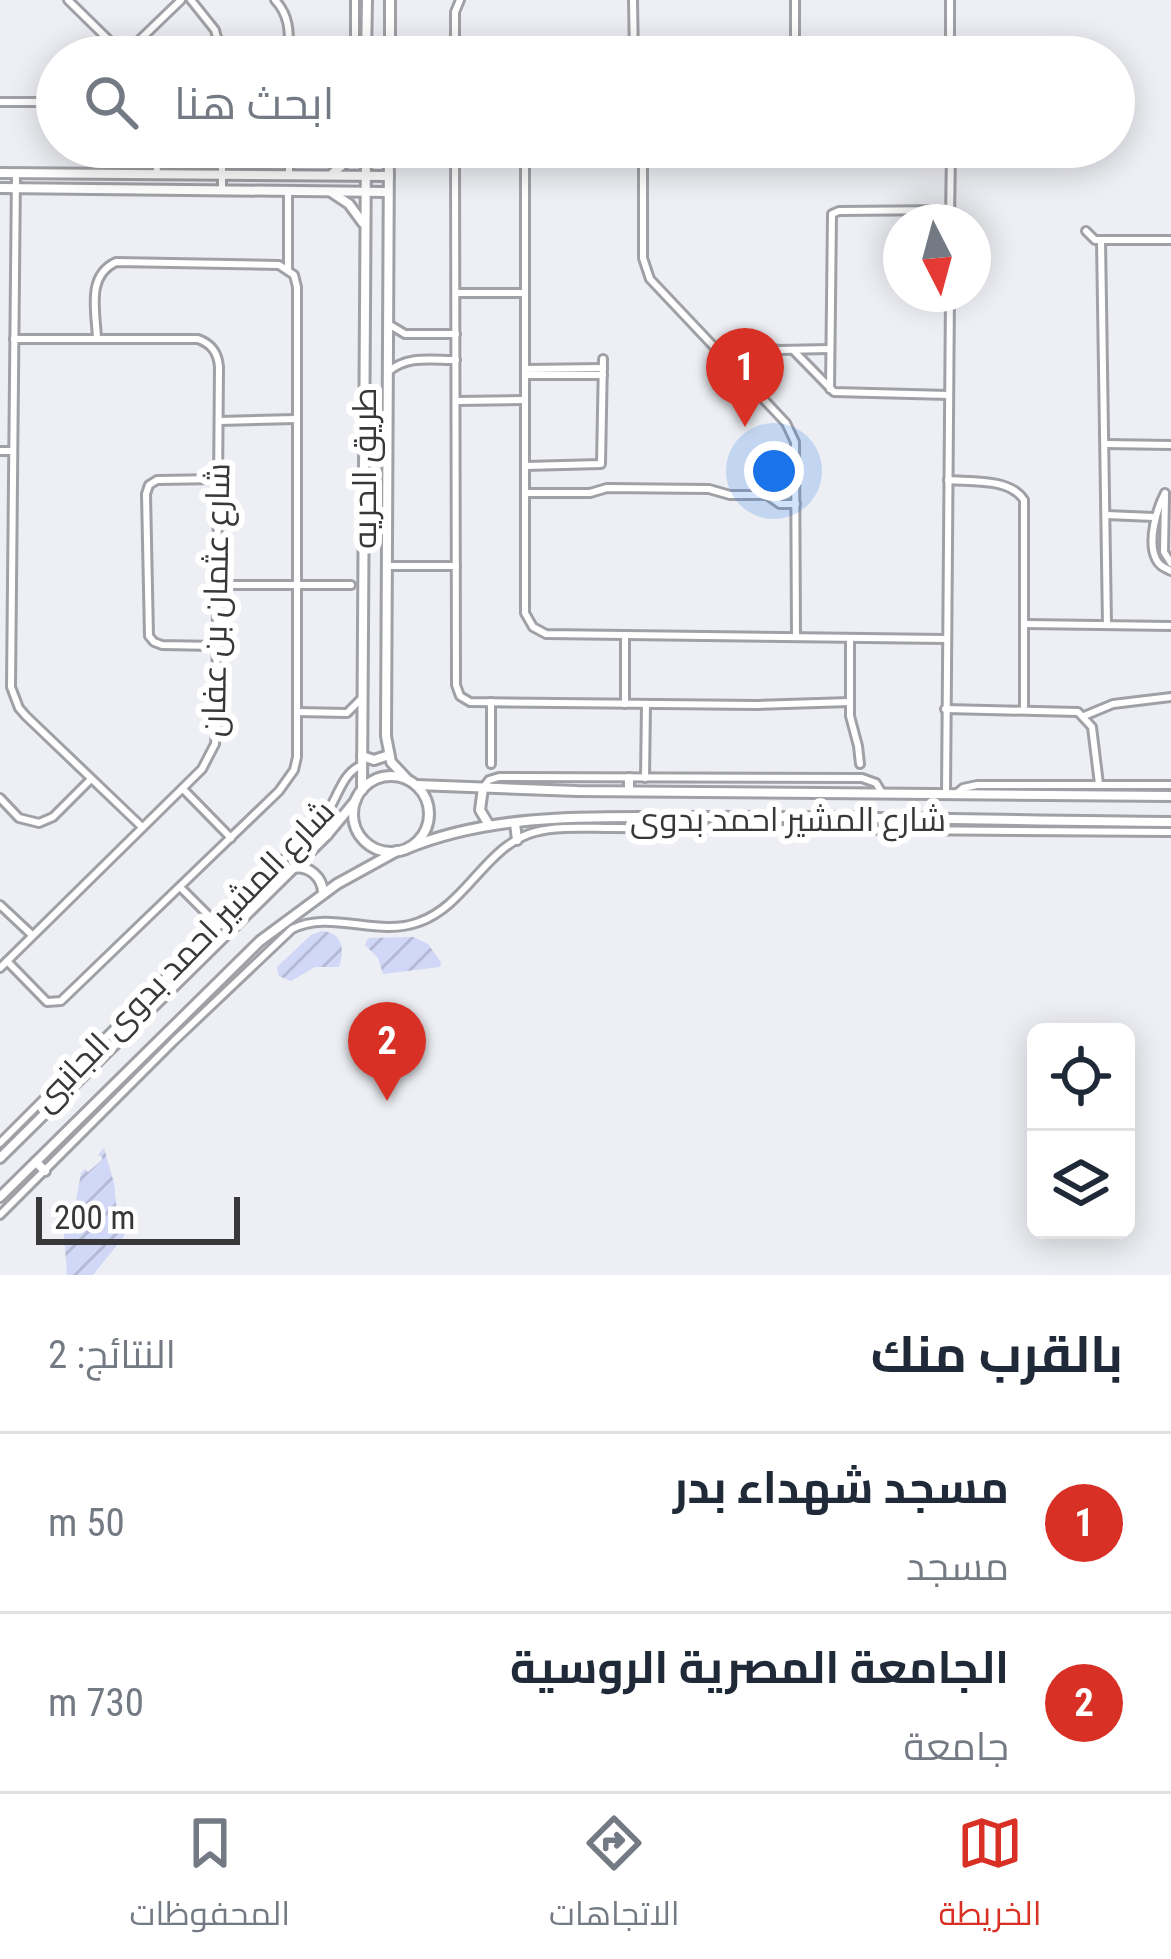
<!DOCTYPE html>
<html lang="ar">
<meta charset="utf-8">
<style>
body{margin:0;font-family:"Roboto Condensed",Cairo,sans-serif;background:#f6f6f7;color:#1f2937;direction:rtl}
.controls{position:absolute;right:36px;bottom:36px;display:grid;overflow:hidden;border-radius:18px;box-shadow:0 6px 30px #0003}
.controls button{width:108px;height:108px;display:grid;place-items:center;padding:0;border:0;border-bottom:3px solid #e0e1e3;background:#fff;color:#1f2937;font:60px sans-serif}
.compass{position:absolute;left:883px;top:204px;width:108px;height:108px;border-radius:50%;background:#fff;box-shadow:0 6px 30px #0003;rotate:174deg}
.scale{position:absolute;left:36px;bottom:30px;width:204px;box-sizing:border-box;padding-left:12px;border:6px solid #38383a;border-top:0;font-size:33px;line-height:42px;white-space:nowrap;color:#38383a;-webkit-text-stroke:9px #fff;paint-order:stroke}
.you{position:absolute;left:774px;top:471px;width:42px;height:42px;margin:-30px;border:9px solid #fff;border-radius:50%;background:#1a73e8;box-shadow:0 0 0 18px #1a73e833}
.badge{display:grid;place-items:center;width:78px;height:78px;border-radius:50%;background:#d93025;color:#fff;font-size:39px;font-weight:700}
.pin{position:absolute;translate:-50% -99px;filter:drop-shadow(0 3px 6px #0008)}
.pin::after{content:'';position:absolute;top:63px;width:42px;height:36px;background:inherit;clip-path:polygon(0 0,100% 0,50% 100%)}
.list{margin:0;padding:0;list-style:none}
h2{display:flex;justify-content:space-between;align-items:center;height:156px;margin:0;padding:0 48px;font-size:51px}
h2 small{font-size:39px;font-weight:400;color:#747a83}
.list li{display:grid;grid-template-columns:78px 1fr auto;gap:36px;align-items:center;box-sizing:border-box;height:180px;padding:0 48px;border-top:3px solid #e0e1e3}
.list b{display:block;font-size:45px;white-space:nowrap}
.list p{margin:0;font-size:39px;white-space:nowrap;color:#747a83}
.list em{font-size:39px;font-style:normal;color:#747a83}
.icon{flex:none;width:66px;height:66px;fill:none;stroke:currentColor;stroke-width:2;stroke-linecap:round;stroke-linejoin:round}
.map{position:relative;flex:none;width:1171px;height:1275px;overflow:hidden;direction:ltr}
.search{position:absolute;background:#fff;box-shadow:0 6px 30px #0003;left:36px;right:36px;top:36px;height:132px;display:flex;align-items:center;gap:30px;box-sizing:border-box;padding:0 42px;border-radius:66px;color:#747a83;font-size:45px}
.sheet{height:516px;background:#fff}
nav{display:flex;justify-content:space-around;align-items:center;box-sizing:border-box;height:168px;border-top:3px solid #e0e1e3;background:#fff;font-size:33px;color:#747a83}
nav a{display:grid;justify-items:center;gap:6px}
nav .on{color:#d93025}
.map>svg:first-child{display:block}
.garden{fill:url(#garden-furrows)}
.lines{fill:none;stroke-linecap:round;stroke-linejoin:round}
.minor-casing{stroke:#a0a1a6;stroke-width:12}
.tertiary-casing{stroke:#a0a1a6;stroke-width:14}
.minor{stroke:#fff;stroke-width:6}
.tertiary{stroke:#fff;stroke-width:8}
.labels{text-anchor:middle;stroke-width:12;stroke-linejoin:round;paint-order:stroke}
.street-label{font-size:33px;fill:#38383a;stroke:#fff}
</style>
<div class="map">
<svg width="1171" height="1275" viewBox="0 0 1171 1275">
<defs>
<pattern id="garden-furrows" width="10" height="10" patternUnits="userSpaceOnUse" patternTransform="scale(3)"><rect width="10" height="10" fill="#d1d7f6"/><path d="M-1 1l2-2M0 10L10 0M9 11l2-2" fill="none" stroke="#b4b9d4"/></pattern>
</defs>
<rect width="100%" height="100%" fill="#eeeff4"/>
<g class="garden">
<path d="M322 931C343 933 345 950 339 967H315L291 981 279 976 277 967 311 935Z"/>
<path d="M413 937 428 944 441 962 440 967 383 974 378 958 365 945 368 938Z"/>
<path d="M104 1148 114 1183 119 1231 125 1235 93 1275H67L62 1207 76 1201 81 1173 85 1169 88 1172 102 1160V1157L98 1155Z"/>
</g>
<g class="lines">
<g class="minor-casing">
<g id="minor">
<path d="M68 0 124 55"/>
<path d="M191 0 215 30 222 57"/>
<path d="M275 0C291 17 289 35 289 57"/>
<path d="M633 0 634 57"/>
<path d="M950 0V57"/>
<path d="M136 44 147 50 150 57"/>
<path d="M122 57 181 0"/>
<path d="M355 57V0"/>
<path d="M455 57V12L460 0"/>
<path d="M795 57V0"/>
<path d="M0 102H57"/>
<path d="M156 147 157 174"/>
<path d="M289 147V175"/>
<path d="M455 147 456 685 460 696 470 702 757 705 850 702"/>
<path d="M525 147V613L533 627 546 634 946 639"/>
<path d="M643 147V258L650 279 786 423 795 442 796 637"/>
<path d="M16 173 11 687 19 708 26 716 142 827"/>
<path d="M222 190V147"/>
<path d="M288 191V269"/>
<path d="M950 222 951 147"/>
<path d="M1086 231 1095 240H1171"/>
<path d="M1101 240 1107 625"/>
<path d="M457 293H525"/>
<path d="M390 325 405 334H456"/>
<path d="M793 350 834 392 949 395"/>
<path d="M728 362 754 346 779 350 830 349"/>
<path d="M525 369 603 368"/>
<path d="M388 372C407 355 431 360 456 360"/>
<path d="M525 375H603"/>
<path d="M830 389 832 214 839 211 950 210"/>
<path d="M457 401 525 400"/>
<path d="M219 421 297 419"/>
<path d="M1105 444 1171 445"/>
<path d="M0 451H13"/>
<path d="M525 466 601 464 603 359"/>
<path d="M948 480C972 482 1010 478 1024 500V710"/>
<path d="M525 493H590L607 488 709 489 730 495H767L780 504H796"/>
<path d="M1165 493C1157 508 1147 541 1156 559 1159 566 1165 568 1171 571"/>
<path d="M1165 496 1164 552 1171 563"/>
<path d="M1106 515 1154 517"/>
<path d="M387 566H456"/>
<path d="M218 585H351"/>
<path d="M1025 624 1171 626"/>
<path d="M625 635V704"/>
<path d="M850 638V716L858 746 860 764"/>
<path d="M217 646 162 645 154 642 149 636 146 494 149 485 157 480 219 479"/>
<path d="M491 702V764"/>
<path d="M945 709 1078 712 1092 727 1099 784"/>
<path d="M297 712 347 713 360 700"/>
<path d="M1084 716 1113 704 1171 697"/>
<path d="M645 778 646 704"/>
<path d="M483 788 489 780 499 777 862 778 876 783 882 793"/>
<path d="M183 789 231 838"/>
<path d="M946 794 950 294"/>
<path d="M956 794 963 788 977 785H1171"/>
<path d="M0 798 19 818 39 823 53 817 91 779"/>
<path d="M180 887 219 926"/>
<path d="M0 905 32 935"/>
<path d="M7 961 47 1002 61 1001 279 791 294 770 297 757V287L294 275 279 265 116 262C86 276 96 311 97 339"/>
<path d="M0 968 202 769 215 744 216 730 219 367C218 353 212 344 198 339H14"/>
<path d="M0 1143 320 823C337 804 340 773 362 765"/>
<path d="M0 1215 174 1041 292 929C331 909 377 938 419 922 467 905 486 845 535 832 558 826 586 828 609 828L1171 832"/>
</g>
</g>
<g class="tertiary-casing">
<g id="tertiary">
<path d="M366 57 367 0"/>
<path d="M390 57V0"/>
<path d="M389 147 386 736 391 762 407 779"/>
<path d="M0 173 389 176"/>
<path d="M332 174 362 147"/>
<path d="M0 188 388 192"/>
<path d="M331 192 349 204 363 223"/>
<path d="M362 756 374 760 389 755"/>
<circle cx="391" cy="814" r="38"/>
<path d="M629 778V791"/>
<path d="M416 785 577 791 1171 796"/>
<path d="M483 788 480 810 489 825"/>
<path d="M362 790 366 147"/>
<path d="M515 823 517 840"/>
<path d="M317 826 327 835"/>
<path d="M408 848C502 810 607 818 706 817 861 816 1016 821 1171 822"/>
<path d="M293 868C309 865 322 877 323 892"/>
<path d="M0 1158 327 835 356 800"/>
<path d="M36 1162 45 1171"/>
<path d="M0 1197 260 941 337 884 397 851"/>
</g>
</g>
<use href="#minor" class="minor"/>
<use href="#tertiary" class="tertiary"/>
</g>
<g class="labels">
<g class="street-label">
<text transform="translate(364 468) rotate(-90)" y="12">طريق الحريه</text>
<text transform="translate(215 600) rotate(-89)" y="12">شارع عثمان بن عفان</text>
<text x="788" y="831">شارع المشير احمد بدوى</text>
<text transform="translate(183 955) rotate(-46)" y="12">شارع المشير احمد بدوى الجانبى</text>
</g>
</g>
</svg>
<div class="controls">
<button><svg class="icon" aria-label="locate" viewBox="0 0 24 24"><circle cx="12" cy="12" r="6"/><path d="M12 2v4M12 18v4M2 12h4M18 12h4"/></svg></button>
<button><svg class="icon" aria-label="layers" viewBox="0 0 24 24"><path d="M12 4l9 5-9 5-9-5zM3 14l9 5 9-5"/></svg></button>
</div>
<svg class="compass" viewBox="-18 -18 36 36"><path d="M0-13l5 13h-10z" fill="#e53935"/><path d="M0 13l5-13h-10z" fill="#747a83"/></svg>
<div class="scale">200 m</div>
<div class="you"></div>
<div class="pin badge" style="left:745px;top:427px">1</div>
<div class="pin badge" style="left:387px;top:1101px">2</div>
<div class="search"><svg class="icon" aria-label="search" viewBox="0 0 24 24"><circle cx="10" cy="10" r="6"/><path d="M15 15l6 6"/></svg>ابحث هنا</div>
</div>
<section class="sheet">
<h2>بالقرب منك<small>النتائج: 2</small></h2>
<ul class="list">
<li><span class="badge">1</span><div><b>مسجد شهداء بدر</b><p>مسجد</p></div><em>50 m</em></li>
<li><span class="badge">2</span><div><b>الجامعة المصرية الروسية</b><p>جامعة</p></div><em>730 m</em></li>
</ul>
</section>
<nav>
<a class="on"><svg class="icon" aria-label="map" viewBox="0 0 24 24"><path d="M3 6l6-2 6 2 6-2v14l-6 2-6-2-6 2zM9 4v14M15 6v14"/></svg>الخريطة</a>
<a><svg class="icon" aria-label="directions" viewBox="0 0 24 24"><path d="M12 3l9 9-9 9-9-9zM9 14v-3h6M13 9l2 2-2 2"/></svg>الاتجاهات</a>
<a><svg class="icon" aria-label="saved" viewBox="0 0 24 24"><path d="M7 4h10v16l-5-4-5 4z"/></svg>المحفوظات</a>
</nav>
